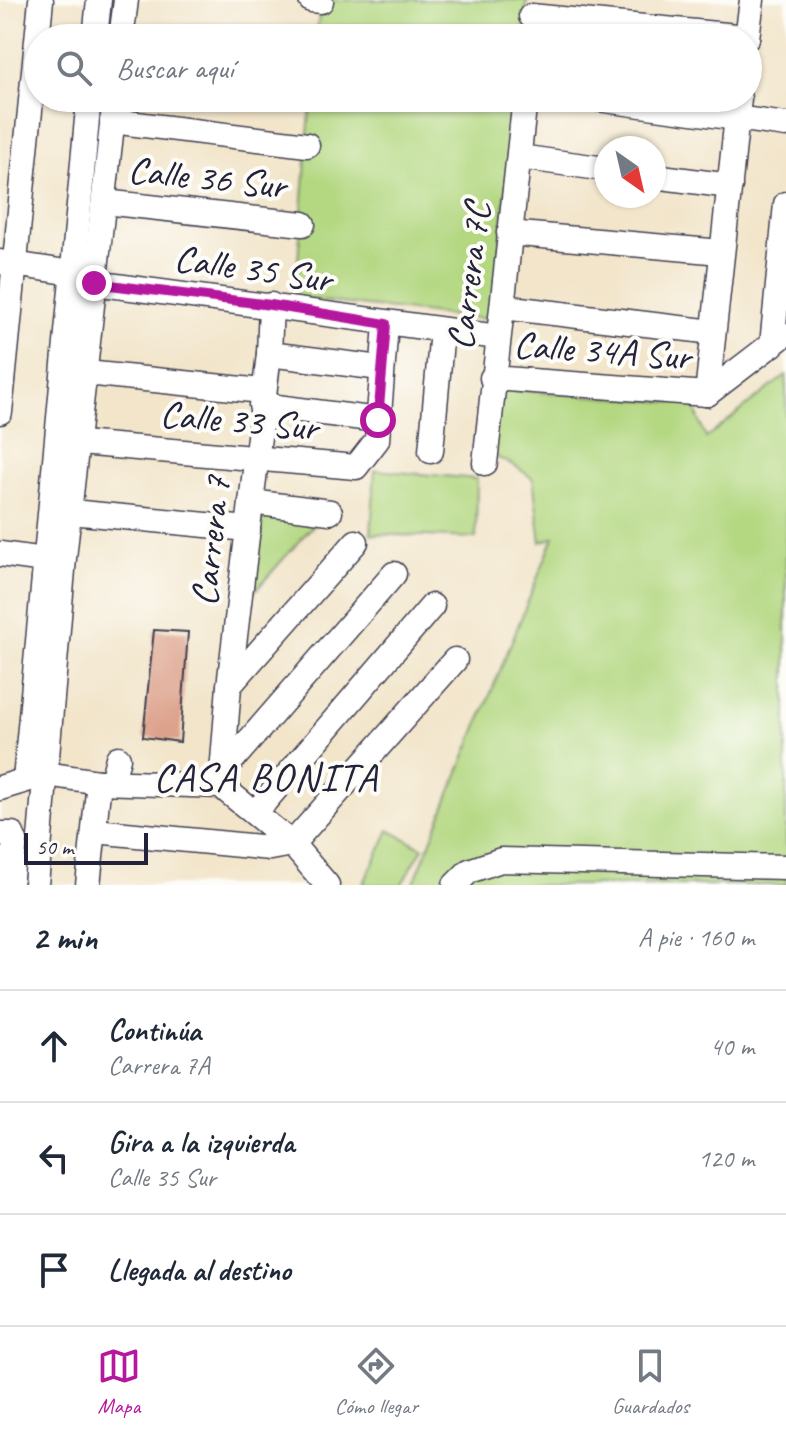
<!DOCTYPE html>
<html lang="es">
<meta charset="utf-8">
<style>
body{margin:0;font-family:Caveat,sans-serif;background:#f6f6f7;color:#1f2937}
.compass{position:absolute;left:594px;top:136px;width:72px;height:72px;border-radius:50%;background:#fff;box-shadow:0 2px 6px #0004;rotate:146deg}
.scale{position:absolute;left:24px;bottom:20px;width:124px;box-sizing:border-box;padding-left:8px;border:4px solid #22223b;border-top:0;font-size:22px;line-height:28px;white-space:nowrap;color:#22223b;-webkit-text-stroke:6px #fdfcf7;paint-order:stroke}
.stop{position:absolute;width:24px;height:24px;margin:-18px;border:6px solid #b5179e;border-radius:50%;background:#fff}
.stop.end{background:#b5179e;border-color:#fff;box-shadow:0 2px 8px #0008}
.list{margin:0;padding:0;list-style:none}
h2{display:flex;justify-content:space-between;align-items:center;height:104px;margin:0;padding:0 32px;font-size:34px}
h2 small{font-size:26px;font-weight:400;color:#747a83}
.list li{display:grid;grid-template-columns:52px 1fr auto;gap:24px;align-items:center;box-sizing:border-box;height:112px;padding:0 32px;border-top:2px solid #e0e1e3}
.list b{display:block;font-size:30px;white-space:nowrap}
.list p{margin:0;font-size:26px;white-space:nowrap;color:#747a83}
.list em{font-size:26px;font-style:normal;color:#747a83}
.icon{flex:none;width:44px;height:44px;fill:none;stroke:currentColor;stroke-width:2;stroke-linecap:round;stroke-linejoin:round}
.map{position:relative;flex:none;width:786px;height:885px;overflow:hidden}
.search{position:absolute;background:#fff;box-shadow:0 2px 6px #0004;left:24px;right:24px;top:24px;height:88px;display:flex;align-items:center;gap:20px;box-sizing:border-box;padding:0 28px;border-radius:44px;color:#747a83;font-size:30px}
.sheet{height:440px;background:#fff}
nav{display:flex;justify-content:space-around;align-items:center;box-sizing:border-box;height:112px;border-top:2px solid #e0e1e3;background:#fff;font-size:22px;color:#747a83}
nav a{display:grid;justify-items:center;gap:4px}
nav .on{color:#b5179e}
.map>svg:first-child{display:block}
.green{fill:#b4d882;stroke:#6b7d5e;stroke-width:2}
.building{fill:#dda28c}
.lines{fill:none;stroke-linecap:round;stroke-linejoin:round}
.minor-casing{stroke:#413f50;stroke-width:27}
.minor{stroke:#fff;stroke-width:24}
.route{stroke:#b5179e;stroke-width:10}
.labels{text-anchor:middle;stroke-width:8;stroke-linejoin:round;paint-order:stroke}
.street-label{font-size:38px;fill:#22223b;stroke:#fdfcf7}
.neighbourhood-label{font-size:40px;letter-spacing:2px;fill:#22223b;stroke:#fdfcf7}
</style>
<div class="map">
<svg width="786" height="885" viewBox="0 0 786 885">
<rect width="100%" height="100%" fill="#fdfcf7"/>
<filter id="ink" filterUnits="userSpaceOnUse"><feTurbulence type="fractalNoise" baseFrequency=".0125" numOctaves="2"/><feDisplacementMap in="SourceGraphic" scale="16" xChannelSelector="R" yChannelSelector="G"/><feConvolveMatrix kernelMatrix="1 2 1 2 8 2 1 2 1" color-interpolation-filters="sRGB"/></filter>
<filter id="wash" filterUnits="userSpaceOnUse"><feTurbulence type="fractalNoise" baseFrequency=".006" numOctaves="4" result="noise"/><feDisplacementMap in="SourceGraphic" scale="32" xChannelSelector="R" yChannelSelector="G"/><feGaussianBlur stdDeviation="1.8" result="paint"/><feColorMatrix in="noise" values="0 0 0 0 0 0 0 0 0 0 0 0 0 0 0 0 0 1.4 0 .05"/><feComposite in="paint" operator="in"/></filter>
<g filter="url(#wash)">
<rect width="100%" height="100%" fill="#f2e5ca"/>
<g class="green">
<path d="M321 0H527L523 38H316Z"/>
<path d="M311 98H516L492 320 295 298Z"/>
<path d="M786 375V885H413L554 537 541 542 533 479 517 467 490 454 499 389 693 404 706 438Z"/>
<path d="M375 470 477 479 476 538 371 534Z"/>
<path d="M262 507 323 514 255 591Z"/>
<path d="M389 830 423 848 401 885H363Z"/>
</g>
<g id="blocks">
<path class="building" d="M154 630 188 632 180 742 143 737Z"/>
</g>
</g>
<g filter="url(#ink)">
<use href="#blocks" fill-opacity="0" stroke="#413f50" stroke-width="2"/>
<g class="lines">
<g class="minor-casing">
<g id="minor">
<path d="M311 0 321 1"/>
<path d="M531 16 747 37"/>
<path d="M95 38 99 0"/>
<path d="M121 38 126 0"/>
<path d="M747 38 752 0"/>
<path d="M590 98 786 125"/>
<path d="M112 121 307 145"/>
<path d="M519 157 606 169"/>
<path d="M654 176 730 186"/>
<path d="M104 202 303 224"/>
<path d="M509 233 721 252"/>
<path d="M0 262 73 273 94 283 498 337"/>
<path d="M503 307 713 332"/>
<path d="M772 345 786 204"/>
<path d="M269 354 381 368"/>
<path d="M86 373 262 391"/>
<path d="M492 378 707 394"/>
<path d="M707 394 739 98"/>
<path d="M707 394 784 335"/>
<path d="M261 405 378 420"/>
<path d="M0 412 41 0"/>
<path d="M80 443 356 467 377 440 386 324"/>
<path d="M431 451 442 330"/>
<path d="M485 463 525 98"/>
<path d="M251 502 330 512"/>
<path d="M71 512 248 529"/>
<path d="M0 554 45 560"/>
<path d="M229 686 356 542"/>
<path d="M221 773 394 574"/>
<path d="M25 780 89 98"/>
<path d="M112 782 118 758"/>
<path d="M221 786 229 686 269 354 271 305"/>
<path d="M0 788 46 774 99 782 221 786 292 844 327 885"/>
<path d="M255 813 432 606"/>
<path d="M95 831 270 848 292 844 455 660"/>
<path d="M0 834H12L15 841 10 885"/>
<path d="M36 885 64 558 115 98"/>
<path d="M88 885 99 782"/>
<path d="M455 885 469 871 501 860 786 867"/>
</g>
</g>
<use href="#minor" class="minor"/>
</g>
</g>
<g class="lines" filter="url(#ink)">
<path class="route" d="M94 283 271 305 386 324 378 420"/>
</g>
<g class="labels">
<g class="street-label">
<text transform="translate(207 177) rotate(6)" y="13">Calle 36 Sur</text>
<text transform="translate(253 268) rotate(8)" y="13">Calle 35 Sur</text>
<text transform="translate(468 276) rotate(-83)" y="13">Carrera 7C</text>
<text transform="translate(602 350) rotate(4)" y="13">Calle 34A Sur</text>
<text transform="translate(239 420) rotate(5)" y="13">Calle 33 Sur</text>
<text transform="translate(210 541) rotate(-84)" y="13">Carrera 7</text>
</g>
<g class="neighbourhood-label">
<text x="266" y="790">CASA BONITA</text>
</g>
</g>
</svg>
<svg class="compass" viewBox="-18 -18 36 36"><path d="M0-13l5 13h-10z" fill="#e53935"/><path d="M0 13l5-13h-10z" fill="#747a83"/></svg>
<div class="scale">50 m</div>
<div class="stop" style="left:378px;top:420px"></div>
<div class="stop end" style="left:94px;top:283px"></div>
<div class="search"><svg class="icon" aria-label="search" viewBox="0 0 24 24"><circle cx="10" cy="10" r="6"/><path d="M15 15l6 6"/></svg>Buscar aquí</div>
</div>
<section class="sheet">
<h2>2 min<small>A pie · 160 m</small></h2>
<ul class="list">
<li><svg class="icon" aria-label="ahead" viewBox="0 0 24 24"><path d="M12 20V5M6 11l6-6 6 6"/></svg><div><b>Continúa</b><p>Carrera 7A</p></div><em>40 m</em></li>
<li><svg class="icon" aria-label="left" viewBox="0 0 24 24"><path d="M17 20v-9H6M10 6l-5 5 5 5"/></svg><div><b>Gira a la izquierda</b><p>Calle 35 Sur</p></div><em>120 m</em></li>
<li><svg class="icon" aria-label="arrive" viewBox="0 0 24 24"><path d="M6 21V4h12l-3 4 3 4H6"/></svg><div><b>Llegada al destino</b></div></li>
</ul>
</section>
<nav>
<a class="on"><svg class="icon" aria-label="map" viewBox="0 0 24 24"><path d="M3 6l6-2 6 2 6-2v14l-6 2-6-2-6 2zM9 4v14M15 6v14"/></svg>Mapa</a>
<a><svg class="icon" aria-label="directions" viewBox="0 0 24 24"><path d="M12 3l9 9-9 9-9-9zM9 14v-3h6M13 9l2 2-2 2"/></svg>Cómo llegar</a>
<a><svg class="icon" aria-label="saved" viewBox="0 0 24 24"><path d="M7 4h10v16l-5-4-5 4z"/></svg>Guardados</a>
</nav>
